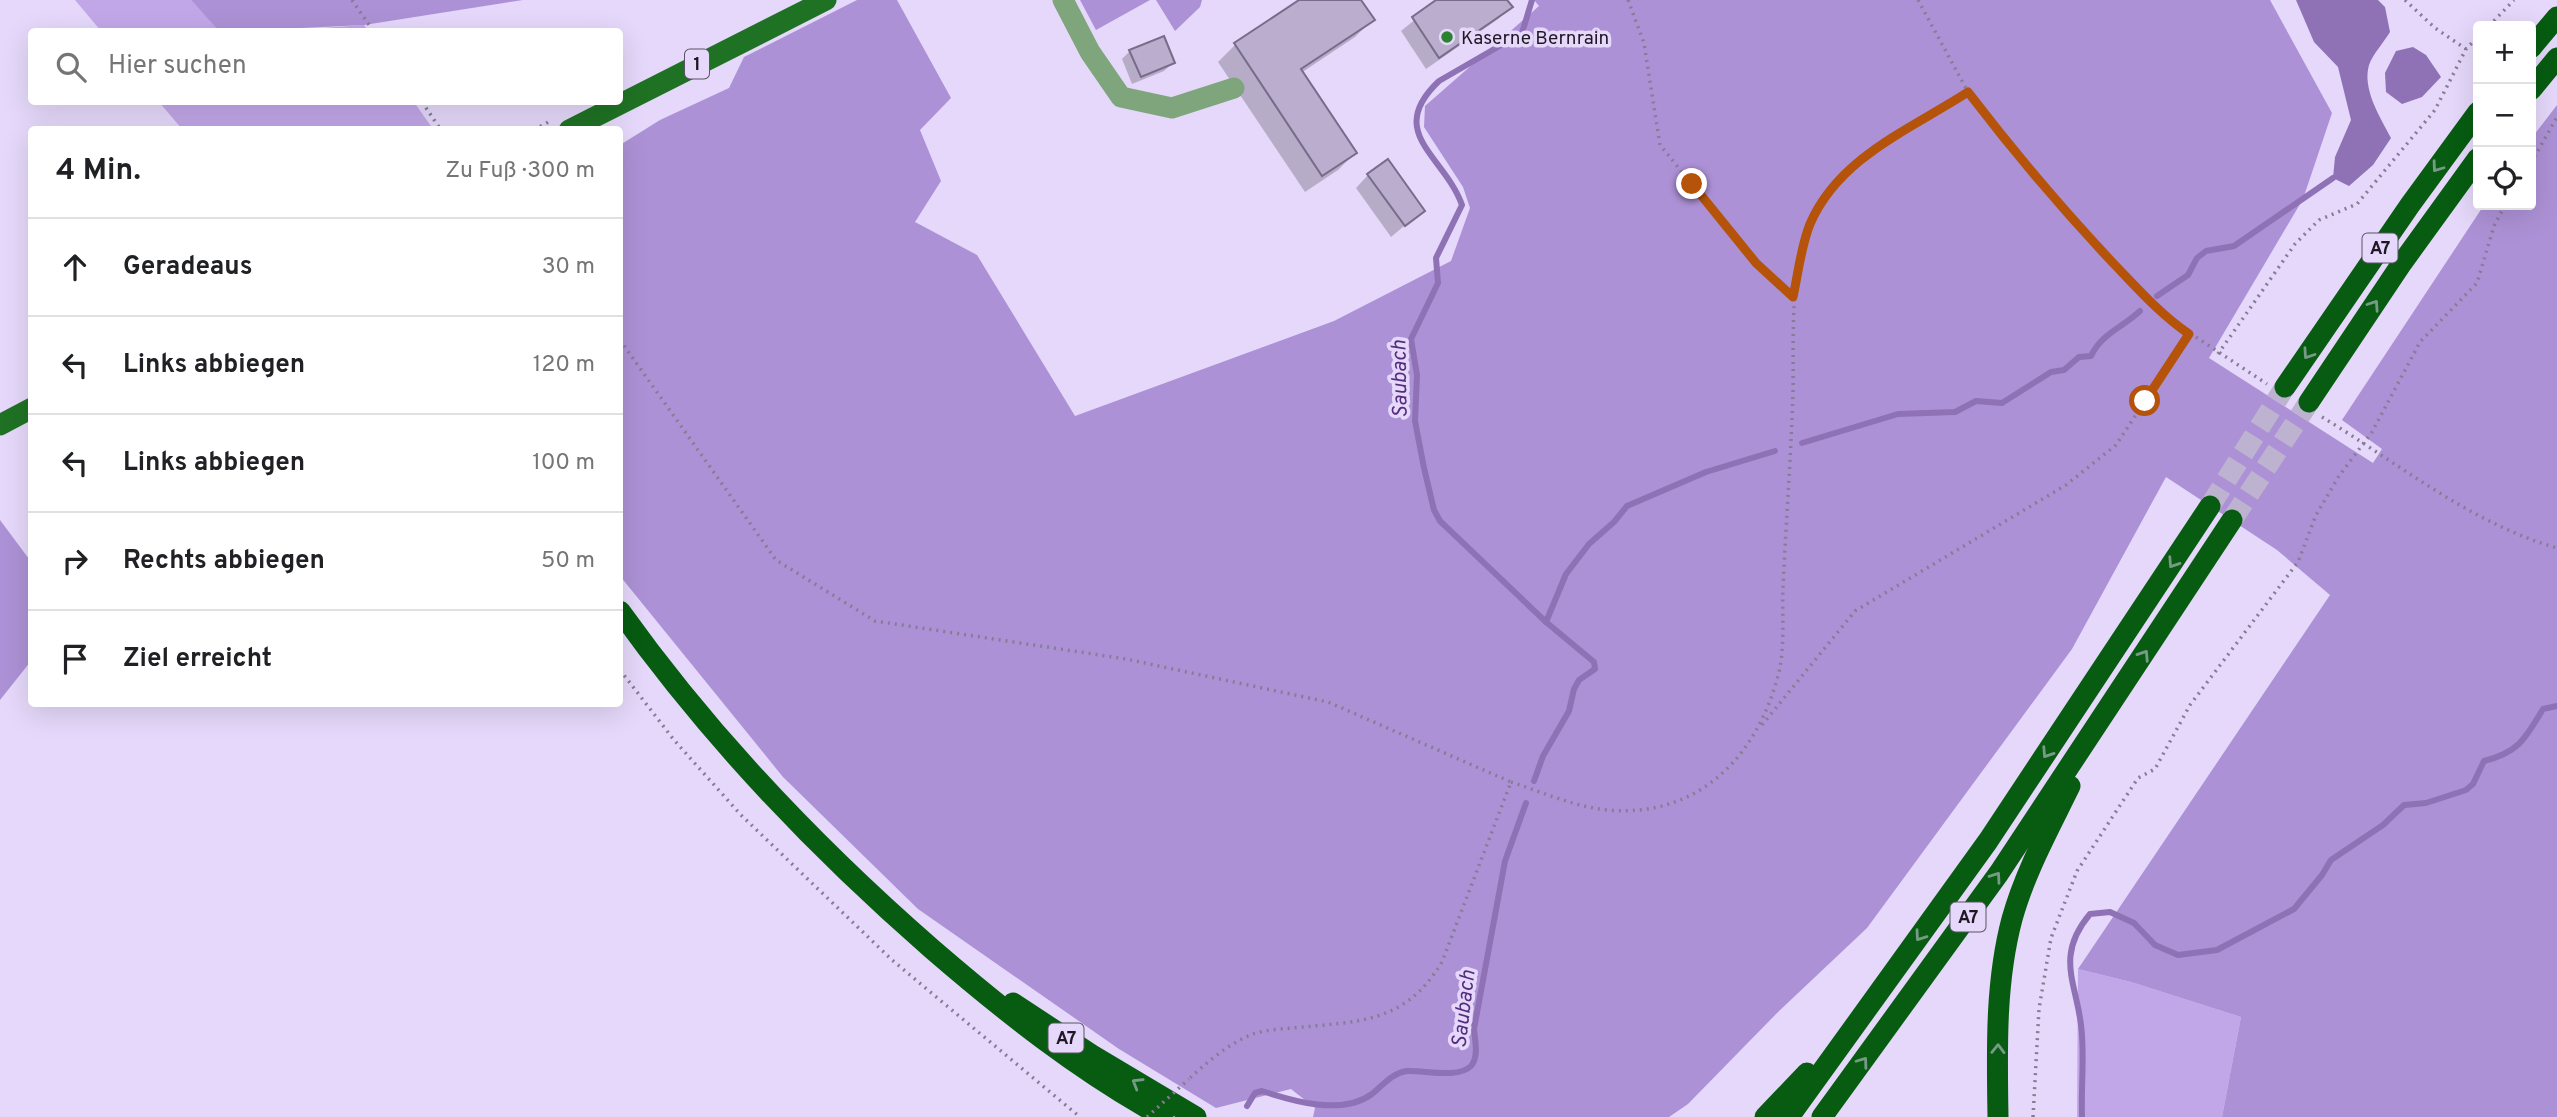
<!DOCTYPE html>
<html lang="de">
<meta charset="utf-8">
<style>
body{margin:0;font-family:Overpass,sans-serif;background:#f6f6f6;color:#202124}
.controls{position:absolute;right:21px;top:21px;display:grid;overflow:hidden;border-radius:7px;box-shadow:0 7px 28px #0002}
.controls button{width:63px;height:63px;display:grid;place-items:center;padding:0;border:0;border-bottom:2px solid #e0e0e0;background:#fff;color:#202124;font:35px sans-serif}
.stop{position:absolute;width:21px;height:21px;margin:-16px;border:5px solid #b45309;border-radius:50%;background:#fff}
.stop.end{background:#b45309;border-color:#fff;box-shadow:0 2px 7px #0008}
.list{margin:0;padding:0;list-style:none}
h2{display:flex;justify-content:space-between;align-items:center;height:91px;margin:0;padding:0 28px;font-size:30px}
h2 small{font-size:23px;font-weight:400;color:#757577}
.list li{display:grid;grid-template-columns:46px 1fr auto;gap:21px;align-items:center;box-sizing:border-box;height:98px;padding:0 28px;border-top:2px solid #e0e0e0}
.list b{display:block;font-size:26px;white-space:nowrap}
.list em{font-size:23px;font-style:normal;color:#757577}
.icon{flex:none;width:38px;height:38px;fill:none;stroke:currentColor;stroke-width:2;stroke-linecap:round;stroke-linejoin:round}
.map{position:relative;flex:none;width:2557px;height:1117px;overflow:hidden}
.search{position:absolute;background:#fff;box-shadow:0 7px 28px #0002;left:28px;top:28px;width:595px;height:77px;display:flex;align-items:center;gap:18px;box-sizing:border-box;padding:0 24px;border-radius:7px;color:#757577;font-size:26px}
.panel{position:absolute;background:#fff;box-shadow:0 7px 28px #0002;left:28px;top:126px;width:595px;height:581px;border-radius:7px}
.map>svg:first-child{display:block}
.green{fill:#c2a7e8}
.forest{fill:#ad91d6}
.water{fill:#8e72b5}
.shadow{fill:#0003}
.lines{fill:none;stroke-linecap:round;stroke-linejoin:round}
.stream{stroke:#8e72b5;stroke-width:6}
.building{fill:#baadce;stroke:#776c8a;stroke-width:2}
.highway-tunnel{stroke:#bdb2cf;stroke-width:21;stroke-dasharray:21 10;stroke-linecap:butt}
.path{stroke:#867d94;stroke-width:3.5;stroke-dasharray:2 5;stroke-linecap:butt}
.minor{stroke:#7ea57c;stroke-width:21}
.major{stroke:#1f7224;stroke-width:21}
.highway{stroke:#075c11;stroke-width:21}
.path-bridge{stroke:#867d94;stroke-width:3.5;stroke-dasharray:2 5;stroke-linecap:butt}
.oneway{stroke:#769a86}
.route{stroke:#b45309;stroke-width:9}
.poi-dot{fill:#2c8230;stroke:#e5d8fa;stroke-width:2.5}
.labels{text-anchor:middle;stroke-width:7;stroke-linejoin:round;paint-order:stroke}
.shield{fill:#e5d8fa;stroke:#595264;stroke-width:2}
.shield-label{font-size:18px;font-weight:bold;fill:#1d1824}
.poi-label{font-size:19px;fill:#1d1824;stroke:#e5d8fa;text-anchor:start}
.water-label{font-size:21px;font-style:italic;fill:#542d7e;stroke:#e5d8fa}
</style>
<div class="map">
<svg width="2557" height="1117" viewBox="0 0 2557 1117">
<rect width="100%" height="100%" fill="#e5d8fa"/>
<g class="green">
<path d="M75 0H191L220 31H101Z"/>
<path d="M364 25 368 31 270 32Z"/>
<path d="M159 102H414L433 129H182Z"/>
<path d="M2078 969 2131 982 2241 1017 2222 1117H2077Z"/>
</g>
<g class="forest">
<path d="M191 0H523L364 25 220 32Z"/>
<path d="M857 0H897L951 98 920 130 941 181 915 222 977 255 1075 416 1334 321 1451 261 1470 208 1463 187 1424 127 1425 106 1539 6 1534 0H2270L2332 113 2303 199 2209 358 2373 463 2382 449 2342 420 2484 205H2531V139L2557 105V1117H2222L2241 1017 2131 982 2078 969 2330 595 2277 550 2166 477 2072 649 1867 928 1777 1013 1688 1104 1669 1117H1313L1315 1108 1291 1089 1216 1108 1119 1049 918 909 783 777 620 576V145L660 120 729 88 744 57Z"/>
<path d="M1080 0H1150L1096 30Z"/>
<path d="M1156 0H1202L1200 7 1175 31Z"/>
<path d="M0 520 32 563 31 661 0 700Z"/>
</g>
<g class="water">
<path d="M2296 0H2378L2385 7 2390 32C2384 42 2373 54 2369 65 2362 89 2380 117 2391 138L2373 165 2349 186 2333 178 2335 157 2351 120 2338 67 2314 42Z"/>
<path d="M2413 47 2426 55 2441 77 2422 97 2402 104 2386 92 2385 73 2396 51Z"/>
</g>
<g class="shadow">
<path d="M1303 0H1359L1372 20 1355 37 1301 73 1355 153 1338 170 1305 192 1218 62 1235 45Z"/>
<path d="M1439 0H1505L1510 7 1498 19 1426 69 1401 31Z"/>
<path d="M1130 51 1173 63 1164 71 1132 84 1122 59Z"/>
<path d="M1368 175 1423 210 1391 237 1356 188Z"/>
</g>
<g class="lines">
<g class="stream">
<path d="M1532 0 1522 33 1439 81C1384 133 1445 156 1462 205L1436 258 1438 283 1411 339 1417 375 1415 421 1424 468 1434 510 1440 521 1546 622"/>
<path d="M2157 296 2188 275 2197 258 2206 251 2234 246 2333 178"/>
<path d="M1802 443 1898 414 1955 412 1976 401 2002 403 2051 372 2064 370 2079 357 2091 356C2101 334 2123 327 2140 311"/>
<path d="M1534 781 1543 756 1569 711 1574 689 1579 680 1595 669 1594 662 1546 622 1566 574 1589 544 1614 522 1627 506 1706 472 1775 451"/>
<path d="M1247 1106 1255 1093 1262 1091C1293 1101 1342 1116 1372 1094 1383 1085 1392 1073 1407 1071 1424 1070 1458 1079 1471 1066 1479 1057 1475 1040 1474 1029L1505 861 1526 803"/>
<path d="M2082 1117C2081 1090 2084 1063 2082 1036 2080 987 2052 959 2090 914L2110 912 2134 923 2155 945 2178 955 2217 950 2294 909 2322 875 2331 860 2383 825 2404 805 2426 803 2466 790 2473 784 2484 761C2519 752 2525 739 2543 709L2557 706"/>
</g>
</g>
<g class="building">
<path d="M1299 0H1361L1375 20 1301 69 1357 153 1322 176 1234 43Z"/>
<path d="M1436 0H1507L1513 7 1439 58 1412 17Z"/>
<path d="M1164 36 1175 63 1141 77 1129 50Z"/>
<path d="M1388 159 1425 211 1405 226 1367 174Z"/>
</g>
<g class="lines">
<g class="highway-tunnel">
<path d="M2210 506 2285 387"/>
<path d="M2232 520 2309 402"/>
</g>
<g class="path">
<path d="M352 0 374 32"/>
<path d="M1628 0 1644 43 1660 145 1756 263 1793 297"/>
<path d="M1918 0 1968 92 2015 155 2084 232 2167 318 2267 384"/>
<path d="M2405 0 2435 28 2466 49"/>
<path d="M2489 26 2514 0"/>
<path d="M422 102 441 130"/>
<path d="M534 130 552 120"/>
<path d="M2531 163 2557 117"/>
<path d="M620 340 776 560 875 621 1126 659 1328 702 1511 782 1442 962C1404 1025 1358 1021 1293 1028 1279 1029 1263 1030 1250 1035 1227 1045 1206 1063 1189 1079"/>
<path d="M2218 354 2295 244 2319 220 2357 204 2435 110 2466 49 2478 37"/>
<path d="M2322 417C2398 463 2470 523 2557 548"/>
<path d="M620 670 674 740 741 815 892 960 1080 1117"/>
<path d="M1762 725 1855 611 2066 485 2116 445 2189 334"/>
<path d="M1511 782C1542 792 1575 807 1608 810 1699 818 1758 756 1779 672 1785 646 1782 614 1783 588 1786 522 1791 457 1793 392 1794 336 1789 278 1810 225 1836 157 1912 129 1968 92"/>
<path d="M2033 1117 2039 1009 2051 938 2077 871 2138 778 2155 769 2190 705 2298 562 2316 515 2339 476 2372 432 2420 342 2477 283 2494 226 2505 205"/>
</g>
<path class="minor" d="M1063 0 1090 52 1121 97 1172 108 1234 88"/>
<g class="major">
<path d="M569 130 826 0"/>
<path d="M0 425 32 408"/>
</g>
<g class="highway">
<path d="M2531 48 2557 17"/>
<path d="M2531 90 2557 58"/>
<path d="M2285 387 2410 205 2478 112"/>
<path d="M2309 402 2402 263 2478 158"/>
<path d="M620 611C710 737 815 847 932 949 1005 1012 1078 1070 1163 1117"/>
<path d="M1013 1003 1092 1055 1196 1117"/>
<path d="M1765 1117 1807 1073"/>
<path d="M1789 1117 1988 841 2210 506"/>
<path d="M1822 1117 1999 873 2232 520"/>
<path d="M1998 1117C1997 1051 1995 983 2012 919 2025 872 2049 829 2070 786"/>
</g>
<path class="path-bridge" d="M1147 1117 1189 1079"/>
</g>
<defs><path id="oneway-chevron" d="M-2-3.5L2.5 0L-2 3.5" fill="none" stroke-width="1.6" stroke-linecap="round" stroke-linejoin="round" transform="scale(1.75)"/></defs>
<g class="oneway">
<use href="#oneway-chevron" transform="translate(2437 167) rotate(126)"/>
<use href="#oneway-chevron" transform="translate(2374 305) rotate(-56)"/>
<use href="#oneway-chevron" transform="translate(2308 354) rotate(124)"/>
<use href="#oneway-chevron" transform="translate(2173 563) rotate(123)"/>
<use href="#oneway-chevron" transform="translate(2144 655) rotate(-57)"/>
<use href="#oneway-chevron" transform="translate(2047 753) rotate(123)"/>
<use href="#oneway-chevron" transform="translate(1996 877) rotate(-55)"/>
<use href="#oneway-chevron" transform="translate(1920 936) rotate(125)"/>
<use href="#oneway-chevron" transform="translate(1998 1049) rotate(-89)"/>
<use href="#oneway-chevron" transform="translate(1863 1062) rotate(-54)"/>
<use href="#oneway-chevron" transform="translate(1137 1083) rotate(-149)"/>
</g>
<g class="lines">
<path class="route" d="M1692 184 1756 263 1793 297C1798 274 1801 246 1810 224 1839 157 1911 129 1968 92 2014 152 2062 209 2114 264 2138 289 2160 314 2189 334L2145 401"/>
</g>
<circle class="poi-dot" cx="1447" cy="37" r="7"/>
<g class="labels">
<g class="shield">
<rect x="685" y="49.5" width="24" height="29" rx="5"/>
<rect x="2362.5" y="233.5" width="35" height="29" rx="5"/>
<rect x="1950.5" y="902.5" width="35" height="29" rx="5"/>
<rect x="1048.5" y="1023.5" width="35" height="29" rx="5"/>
</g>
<g class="shield-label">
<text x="697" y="70">1</text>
<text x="2380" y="254">A7</text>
<text x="1968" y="923">A7</text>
<text x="1066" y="1044">A7</text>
</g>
<g class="poi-label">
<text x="1461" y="44">Kaserne Bernrain</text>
</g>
<g class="water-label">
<text transform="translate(1399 379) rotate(-91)" y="7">Saubach</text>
<text transform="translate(1463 1009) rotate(-83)" y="7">Saubach</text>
</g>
</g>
</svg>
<div class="controls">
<button>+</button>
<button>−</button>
<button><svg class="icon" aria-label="locate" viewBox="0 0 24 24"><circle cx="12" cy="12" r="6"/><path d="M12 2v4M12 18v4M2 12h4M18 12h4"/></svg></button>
</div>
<div class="stop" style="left:2145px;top:401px"></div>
<div class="stop end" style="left:1692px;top:184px"></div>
<div class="search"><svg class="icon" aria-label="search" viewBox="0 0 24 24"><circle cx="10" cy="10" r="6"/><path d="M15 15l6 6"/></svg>Hier suchen</div>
<section class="panel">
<h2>4 Min.<small>Zu Fuß · 300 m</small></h2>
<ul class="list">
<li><svg class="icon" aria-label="ahead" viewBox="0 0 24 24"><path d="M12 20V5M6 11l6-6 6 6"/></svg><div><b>Geradeaus</b></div><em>30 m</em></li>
<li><svg class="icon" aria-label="left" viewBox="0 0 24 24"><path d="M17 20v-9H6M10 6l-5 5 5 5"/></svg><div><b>Links abbiegen</b></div><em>120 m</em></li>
<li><svg class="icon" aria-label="left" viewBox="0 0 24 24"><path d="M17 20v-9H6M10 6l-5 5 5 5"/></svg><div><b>Links abbiegen</b></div><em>100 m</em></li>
<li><svg class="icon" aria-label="right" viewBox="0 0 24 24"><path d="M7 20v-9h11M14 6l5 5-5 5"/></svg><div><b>Rechts abbiegen</b></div><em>50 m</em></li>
<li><svg class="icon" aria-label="arrive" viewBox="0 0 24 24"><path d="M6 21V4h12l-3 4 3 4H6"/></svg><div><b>Ziel erreicht</b></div></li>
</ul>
</section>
</div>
